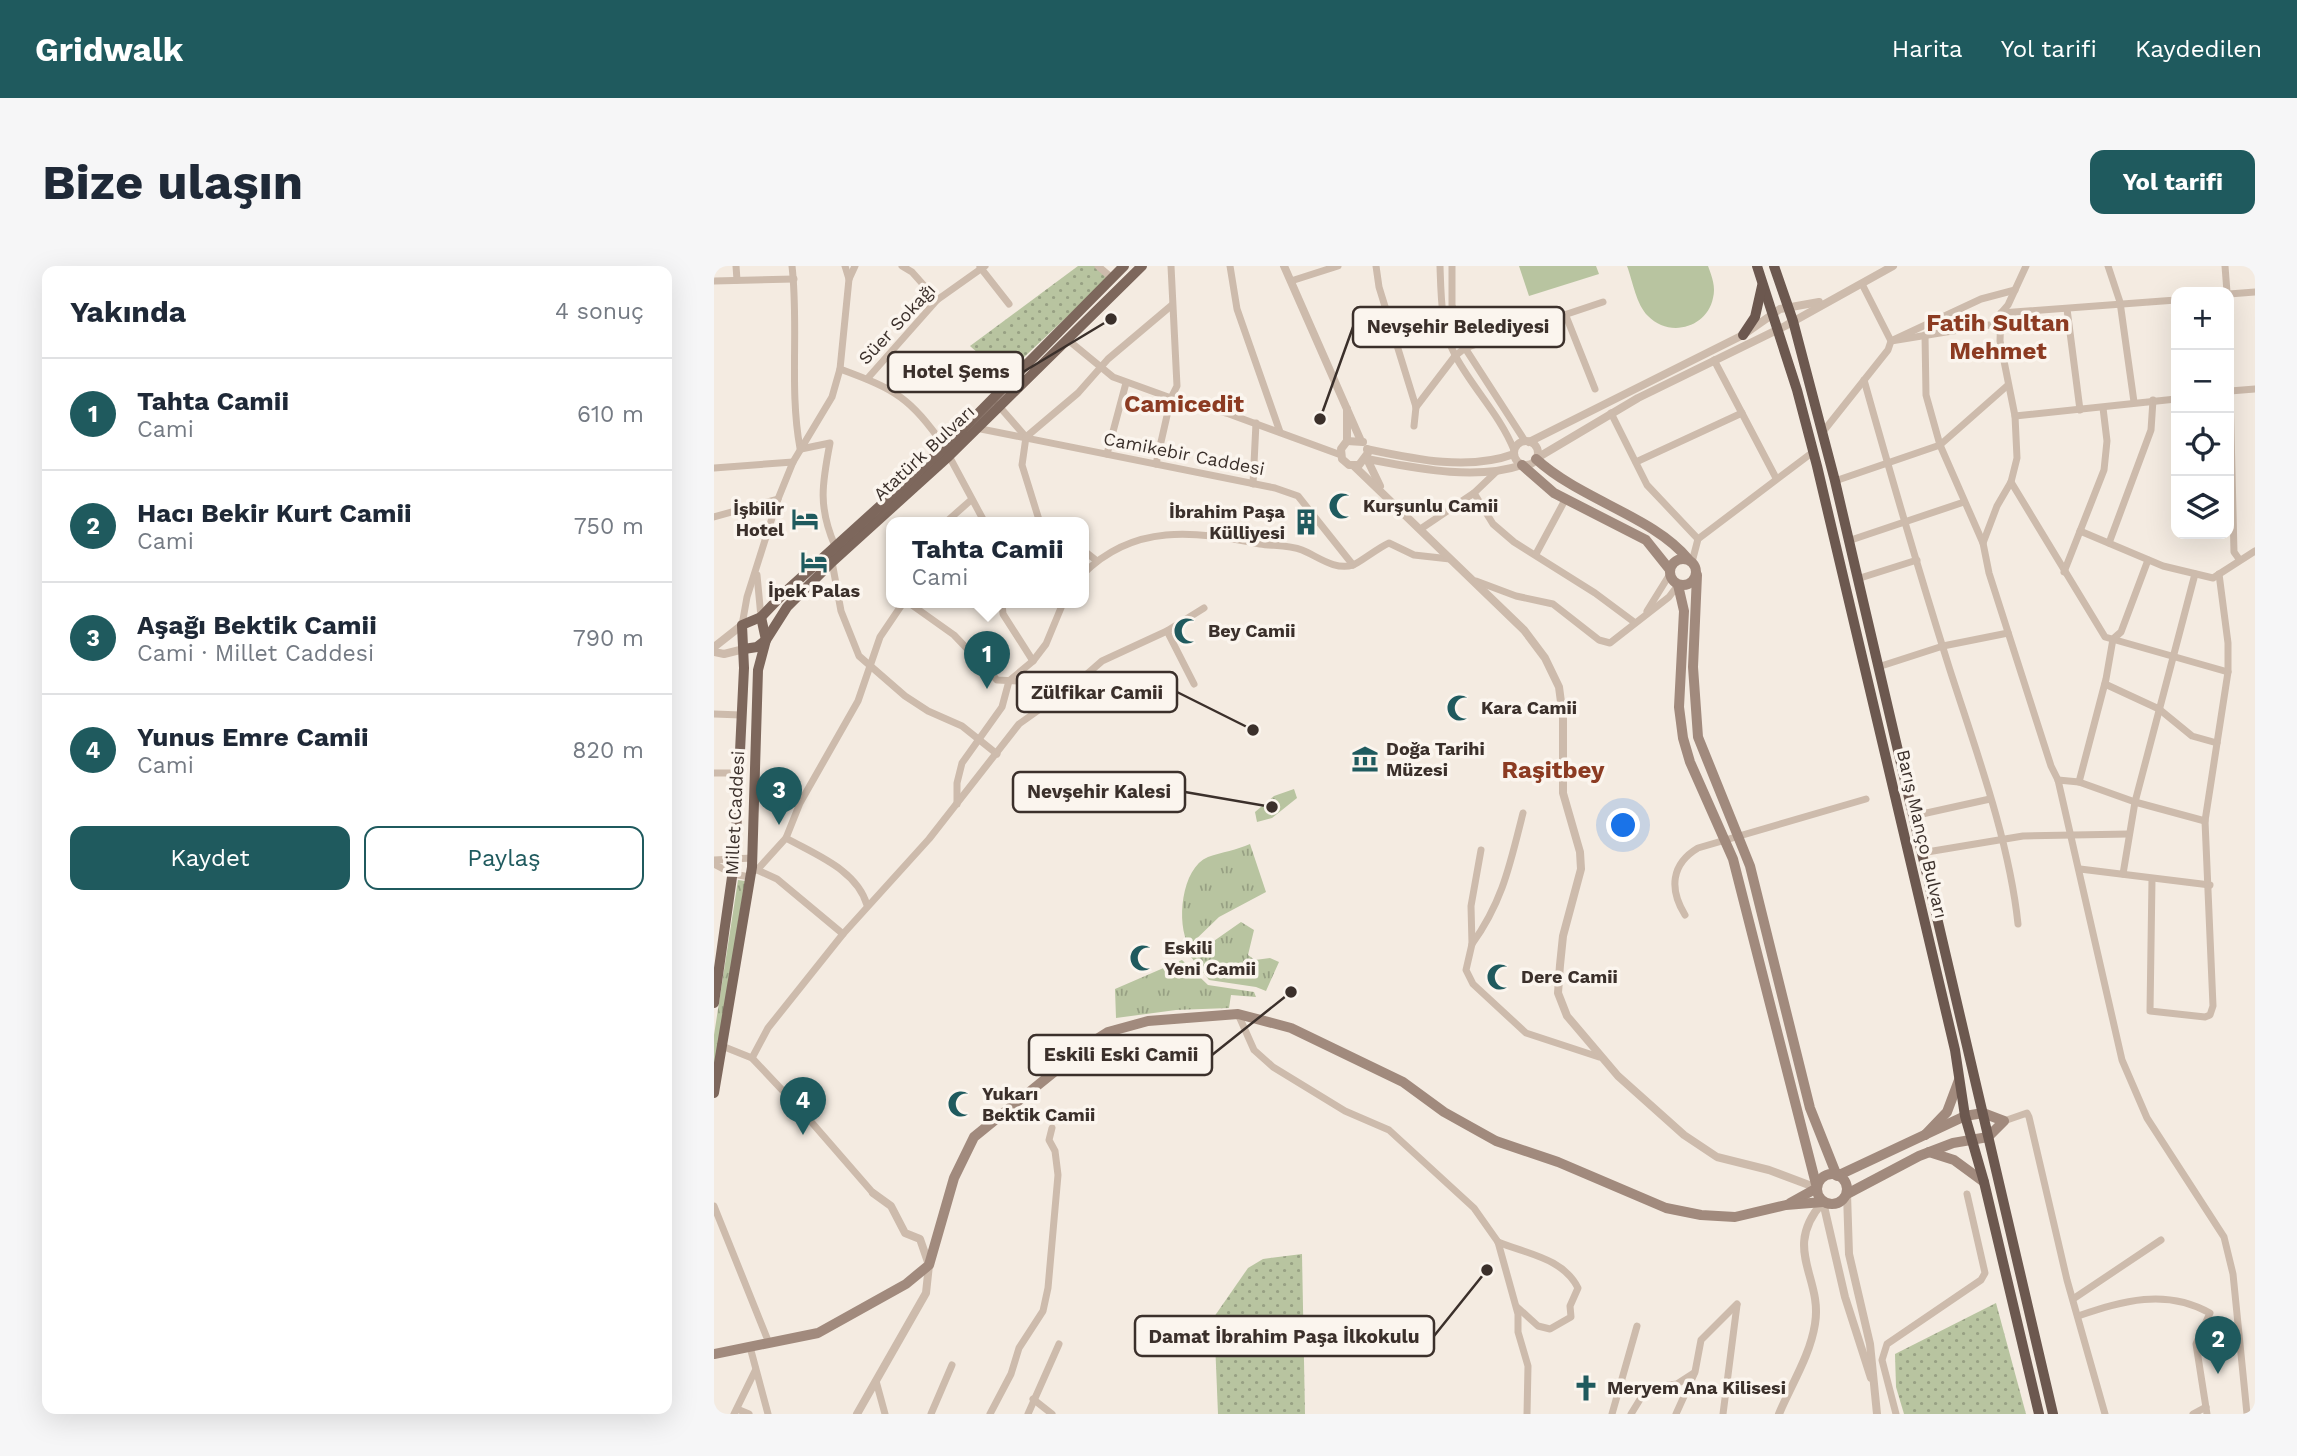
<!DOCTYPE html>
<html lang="tr">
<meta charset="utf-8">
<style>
body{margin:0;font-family:"Work Sans",sans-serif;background:#f6f6f7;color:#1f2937}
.controls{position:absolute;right:21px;top:21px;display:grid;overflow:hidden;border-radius:14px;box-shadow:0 7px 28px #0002}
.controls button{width:63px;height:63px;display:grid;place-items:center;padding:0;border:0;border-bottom:2px solid #e0e1e3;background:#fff;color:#1f2937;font:35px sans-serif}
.you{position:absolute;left:910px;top:560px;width:24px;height:24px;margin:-18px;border:5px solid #fff;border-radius:50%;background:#1a73e8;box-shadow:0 0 0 10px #1a73e833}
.badge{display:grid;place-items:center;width:46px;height:46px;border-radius:50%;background:#1f5a5e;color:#fff;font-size:23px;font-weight:700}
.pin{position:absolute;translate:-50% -58px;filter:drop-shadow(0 2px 4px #0008)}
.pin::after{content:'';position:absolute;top:37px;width:24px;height:21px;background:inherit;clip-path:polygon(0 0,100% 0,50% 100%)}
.popup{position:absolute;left:172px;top:251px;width:203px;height:91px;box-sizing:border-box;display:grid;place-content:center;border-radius:14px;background:#fff;filter:drop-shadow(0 2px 5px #0005);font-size:23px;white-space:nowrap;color:#747a83}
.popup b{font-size:26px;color:#1f2937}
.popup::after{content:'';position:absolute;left:50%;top:100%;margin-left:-14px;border:14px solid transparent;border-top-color:#fff}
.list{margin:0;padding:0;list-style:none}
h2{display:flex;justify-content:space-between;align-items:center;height:91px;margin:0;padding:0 28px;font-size:30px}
h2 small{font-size:23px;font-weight:400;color:#747a83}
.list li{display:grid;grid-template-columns:46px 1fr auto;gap:21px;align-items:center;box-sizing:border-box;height:112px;padding:0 28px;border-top:2px solid #e0e1e3}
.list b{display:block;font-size:26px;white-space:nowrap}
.list p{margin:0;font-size:23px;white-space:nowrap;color:#747a83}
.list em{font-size:23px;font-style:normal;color:#747a83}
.actions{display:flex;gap:14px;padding:21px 28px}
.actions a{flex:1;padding:16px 0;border:2px solid #1f5a5e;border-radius:14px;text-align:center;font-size:24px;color:#1f5a5e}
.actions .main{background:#1f5a5e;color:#fff}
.icon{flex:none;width:38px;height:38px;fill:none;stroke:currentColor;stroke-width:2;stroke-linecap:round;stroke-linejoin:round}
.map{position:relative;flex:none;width:1541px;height:1148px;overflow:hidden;border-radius:14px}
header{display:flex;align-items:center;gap:42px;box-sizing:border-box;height:98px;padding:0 35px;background:#1f5a5e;color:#fff}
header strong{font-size:33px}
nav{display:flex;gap:38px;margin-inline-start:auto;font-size:24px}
.intro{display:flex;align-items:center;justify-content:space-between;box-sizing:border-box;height:168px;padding:0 42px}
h1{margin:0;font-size:49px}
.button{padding:18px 32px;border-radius:14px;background:#1f5a5e;color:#fff;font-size:24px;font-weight:700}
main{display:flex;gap:42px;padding:0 42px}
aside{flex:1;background:#fff;border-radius:14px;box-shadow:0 7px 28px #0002}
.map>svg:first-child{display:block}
.grass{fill:url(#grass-tufts)}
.park{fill:url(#park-dots)}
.pitch{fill:#b8c4a0}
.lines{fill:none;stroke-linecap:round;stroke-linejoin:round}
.minor{stroke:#cdbbac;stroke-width:7}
.tertiary{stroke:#cdbbac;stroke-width:8}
.secondary{stroke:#a18a7d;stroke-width:10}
.primary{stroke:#7d675c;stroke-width:10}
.trunk{stroke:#6c584f;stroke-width:10}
.labels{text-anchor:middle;stroke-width:7;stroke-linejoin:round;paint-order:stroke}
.street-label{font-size:18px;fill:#3b302b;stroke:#fbf5ee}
.poi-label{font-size:18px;font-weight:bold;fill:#3b302b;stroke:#fbf5ee;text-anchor:start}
.district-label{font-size:24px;font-weight:bold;fill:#8c3b22;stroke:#fbf5ee}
.leader{fill:none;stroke:#3b302b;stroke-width:2.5}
.callout-dot{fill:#3b302b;stroke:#fbf5ee;stroke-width:2.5}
.callout{fill:#fbf5ee;stroke:#3b302b;stroke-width:2.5}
.callout-label{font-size:19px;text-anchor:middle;font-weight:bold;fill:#3b302b}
</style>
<header>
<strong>Gridwalk</strong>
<nav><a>Harita</a><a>Yol tarifi</a><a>Kaydedilen</a></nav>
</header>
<div class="intro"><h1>Bize ulaşın</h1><a class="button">Yol tarifi</a></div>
<main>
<aside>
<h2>Yakında<small>4 sonuç</small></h2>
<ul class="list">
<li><span class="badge">1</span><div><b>Tahta Camii</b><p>Cami</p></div><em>610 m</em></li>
<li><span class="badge">2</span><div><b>Hacı Bekir Kurt Camii</b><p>Cami</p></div><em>750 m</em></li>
<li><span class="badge">3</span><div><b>Aşağı Bektik Camii</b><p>Cami · Millet Caddesi</p></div><em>790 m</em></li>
<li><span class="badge">4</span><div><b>Yunus Emre Camii</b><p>Cami</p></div><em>820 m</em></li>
</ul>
<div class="actions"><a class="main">Kaydet</a><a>Paylaş</a></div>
</aside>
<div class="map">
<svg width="1541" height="1148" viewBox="0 0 1541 1148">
<defs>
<pattern id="grass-tufts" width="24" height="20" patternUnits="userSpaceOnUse" patternTransform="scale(1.75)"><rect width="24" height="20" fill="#b8c4a0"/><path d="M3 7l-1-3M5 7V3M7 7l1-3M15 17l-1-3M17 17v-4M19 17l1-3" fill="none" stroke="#97a083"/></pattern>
<pattern id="park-dots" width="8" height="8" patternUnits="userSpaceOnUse" patternTransform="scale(1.75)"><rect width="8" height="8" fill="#b8c4a0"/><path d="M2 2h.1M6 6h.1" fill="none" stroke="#97a083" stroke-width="1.8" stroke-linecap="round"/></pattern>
</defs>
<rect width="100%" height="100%" fill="#f4ebe1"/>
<g class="grass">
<path d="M580 523 583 532 558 552 543 556 541 546 560 530Z"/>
<path d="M536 578 552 626 505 651 475 680C462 658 467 602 494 591 508 586 523 584 536 578Z"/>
<path d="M24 614 31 615 0 808V769Z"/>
<path d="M527 656 540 664 534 689 541 694 556 692 565 696 552 725 542 721 495 714 477 691Z"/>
<path d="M468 694 494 719 540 726 542 731 517 729 515 742 462 744 402 752 401 723Z"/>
</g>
<g class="park">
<path d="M364 0H383L395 11 290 110 256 80Z"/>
<path d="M588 988 591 1148H504L500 1051 534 1002 549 993Z"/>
<path d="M1282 1037 1312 1148H1190L1182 1121 1181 1088Z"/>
</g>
<g class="pitch">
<path d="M805 0H882L885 8 815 30Z"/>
<path d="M913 0H994C998 11 1002 21 999 32 993 62 955 72 934 50 922 38 919 16 913 0Z"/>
</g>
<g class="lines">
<g class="minor">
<path d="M22 0 23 14"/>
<path d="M78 0C85 60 75 123 86 182"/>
<path d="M131 0 135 13"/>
<path d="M188 0 198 6 223 34"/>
<path d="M384 0 398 12"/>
<path d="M516 0 523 43 566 166"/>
<path d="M662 0 665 21 702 141 700 160"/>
<path d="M726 0C727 30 727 64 742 91 760 124 786 149 800 184"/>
<path d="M738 0V39L751 82 811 175"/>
<path d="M1312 0 1294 39 1287 47 1286 75 1301 150 1303 192 1297 216 1283 240 1269 277 1275 307 1337 500 1344 514 1408 794 1433 852 1510 971 1519 1008 1533 1148"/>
<path d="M1394 0 1406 36 1420 136"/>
<path d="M1511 0 1513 26"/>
<path d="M266 1 295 38"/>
<path d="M0 15 80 13"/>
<path d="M577 15 624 0"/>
<path d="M1148 18 1177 75 1275 59 1286 62"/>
<path d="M1515 28 1541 26"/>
<path d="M1353 43 1366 144"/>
<path d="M1287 47 1462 34"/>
<path d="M852 50 881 123"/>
<path d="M1211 69 1212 129 1226 179 1269 277"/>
<path d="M354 74 399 111 457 132 515 148 627 189"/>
<path d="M1515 75V125"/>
<path d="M1000 94 1062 212"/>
<path d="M126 103C183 124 195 131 231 181"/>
<path d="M153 113 223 34 271 0"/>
<path d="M1150 114C1177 210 1205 306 1235 401 1261 482 1295 573 1304 658"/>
<path d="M284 139 312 171 308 199 326 257"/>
<path d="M702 141 741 90 751 82 889 36"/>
<path d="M897 147 933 219 984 273"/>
<path d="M1301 150 1462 133"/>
<path d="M262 162 561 222 584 230 639 299"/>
<path d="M1108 167 1174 84 1177 75 1267 33 1301 24"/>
<path d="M312 171 364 127 394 93 458 39"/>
<path d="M87 183 116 177C108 218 104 241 121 280"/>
<path d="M393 188 412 117"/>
<path d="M235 190 271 257"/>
<path d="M922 196 1028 147"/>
<path d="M442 198 457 132 463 120 457 0"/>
<path d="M0 202 79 196"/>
<path d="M1121 215 1226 179 1294 119"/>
<path d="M1297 216 1391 371 1514 406"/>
<path d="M539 218 542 157"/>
<path d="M760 227 779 258 800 276 881 327 920 356"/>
<path d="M0 251 64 233"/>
<path d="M231 257 257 234"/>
<path d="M708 262 760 227 782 206"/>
<path d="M1366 265 1449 300 1499 312 1541 285"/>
<path d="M1134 275 1250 236"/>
<path d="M1395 277 1437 164 1439 134"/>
<path d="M369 284 383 295"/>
<path d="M822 288 851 234"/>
<path d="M1525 293 1520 286 1516 125 1541 123"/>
<path d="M118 296 127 345 145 390 191 430 214 445 248 460 283 488"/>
<path d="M978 296 984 273 1099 186"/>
<path d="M1350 306 1390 204 1393 175 1389 142"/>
<path d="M369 308C420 257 480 265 546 278 559 280 575 279 588 284 603 290 621 305 639 299 644 298 665 281 675 277L700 289 736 293"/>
<path d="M43 309 47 351"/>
<path d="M1143 313 1203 294"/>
<path d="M762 315 802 330 839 338 885 374 896 377 955 331 964 319"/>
<path d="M195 337 240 369 283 414 306 415 327 440"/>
<path d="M288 337 289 348 319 395"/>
<path d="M933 345 956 308"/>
<path d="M28 359 33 331 64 233 79 196 118 131 126 103 135 13 141 0"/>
<path d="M453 365 480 418"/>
<path d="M1164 401 1229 380 1294 367"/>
<path d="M1391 418 1445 443 1478 470 1503 477"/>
<path d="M0 448 27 449"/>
<path d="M0 507H25"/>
<path d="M1344 514 1365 516 1421 536 1491 555"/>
<path d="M1365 516 1392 413 1399 373 1407 366 1434 294"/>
<path d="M243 538V517L248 497 288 441 295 415 319 395 332 378 349 337"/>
<path d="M1199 550 1276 533"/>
<path d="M72 572C102 589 143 604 153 639"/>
<path d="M767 584 757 640 758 678 752 704 759 718 812 767 885 791"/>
<path d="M1207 587 1309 570 1415 568"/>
<path d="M0 594 38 592"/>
<path d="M0 598 19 608 36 611"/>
<path d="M41 603 63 613 129 668"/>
<path d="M1366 603 1496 619"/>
<path d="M43 604 72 572 86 537 144 435 166 371 189 337"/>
<path d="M1409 608 1421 536 1481 308"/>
<path d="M1438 613 1436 745 1491 751 1496 749 1499 740 1491 555 1514 406V377L1505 308"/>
<path d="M971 649C955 623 957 598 984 582L1152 533"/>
<path d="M758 678C789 635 796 598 809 547"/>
<path d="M524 748 540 784 559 801 631 845 675 864 760 942 784 976 804 1048V1066L814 1100 813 1148"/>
<path d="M8 780 38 792 86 843 159 927"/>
<path d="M38 792 54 762 129 668 215 573 305 458 364 416 388 395 453 365 490 342"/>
<path d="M1290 855 1313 847 1315 851 1353 1014 1391 1148"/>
<path d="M0 940 55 1077"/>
<path d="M784 976C813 988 849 992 864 1022L856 1040 857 1051 836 1063 824 1060 803 1041"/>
<path d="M1359 1033 1447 974"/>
<path d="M1364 1050C1409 1035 1451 1022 1496 1047L1482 1078 1493 1148"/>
<path d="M36 1081 54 1148"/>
<path d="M162 1115 171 1148"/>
<path d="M319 1133 338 1148"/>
<path d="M23 1143 35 1148"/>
<path d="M20 1148 41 1105"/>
<path d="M217 1148 238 1099"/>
<path d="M276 1148 297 1108 305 1082 329 1045 334 1022 344 909 341 885 335 874 338 862"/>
<path d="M314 1148 345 1078"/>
<path d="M898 1148 923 1060"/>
<path d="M917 1148 933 1122 963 1118 980 1107"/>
<path d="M962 1148 981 1106 987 1074 1023 1038"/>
<path d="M1009 1148 1023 1039"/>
<path d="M1182 1148 1168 1094 1173 1078 1267 1014 1271 1007 1253 928"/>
<path d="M1479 1148 1492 1141"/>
</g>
<g class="tertiary">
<path d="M570 0 647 175"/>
<path d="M633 143V175L627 183 628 193 635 199H645L654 187"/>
<path d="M633 175 649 176"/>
<circle cx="812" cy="187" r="12"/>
<path d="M815 176 1029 69 1066 43 1105 36"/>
<path d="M653 183C700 193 754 205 800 188"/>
<path d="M823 192 924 132 1071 60 1179 0"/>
<path d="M653 193C701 202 761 215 808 199"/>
<path d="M653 193 666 220"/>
<path d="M640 200 810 364 831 392 845 421 849 451V527L866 586 867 603 849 670 846 699 844 727 853 750 904 810 970 869 1003 891 1055 904 1103 922"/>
<path d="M0 381 28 359"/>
<path d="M0 386 10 388 30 383"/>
<path d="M1133 928 1135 988 1156 1078 1163 1148"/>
<path d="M143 1148 212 1027 215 999 206 973 191 967 177 940 159 927"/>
<path d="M1065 1148C1077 1119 1096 1090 1101 1058 1109 1011 1067 983 1109 936L1131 1031 1157 1112"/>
</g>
<g class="secondary">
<path d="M822 193C867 234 940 251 974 293"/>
<path d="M808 199 840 227 932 274 956 304"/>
<circle cx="969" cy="306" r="13"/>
<path d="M983 309 979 401 984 471 1036 600 1096 842 1123 910 1251 850 1269 847 1290 855 1274 871 1239 877 1205 890 1133 928"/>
<path d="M964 319 970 345 965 441 969 472 976 496 1019 593 1103 922 1076 937"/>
<path d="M1211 869 1233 846 1245 814"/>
<path d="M1215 886 1240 894 1270 916"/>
<circle cx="1118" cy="923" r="15"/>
<path d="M0 1088 104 1067 192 1018 215 999 240 912 260 871 372 780 394 766 434 755 524 748 577 762 689 816 730 846 782 875 844 896 952 942 987 949 1021 951 1072 939 1109 936"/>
</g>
<g class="primary">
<path d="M30 383 43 381 52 374 73 341 118 296 235 190 428 0"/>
<path d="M0 737 21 590 30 402 28 359 47 351 70 327 231 181 410 0"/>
<path d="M0 827 38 601 44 404 52 374 47 351"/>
</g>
<g class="trunk">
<path d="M1043 0 1083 124 1103 200 1241 784 1251 850 1270 916 1325 1148"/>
<path d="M1060 0 1079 55 1121 215 1339 1148"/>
<path d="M1029 69 1041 51 1048 20"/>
</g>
</g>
<defs>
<g id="mosque-bare" transform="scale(2.1)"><path d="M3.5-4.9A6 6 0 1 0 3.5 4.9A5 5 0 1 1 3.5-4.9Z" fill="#1f5a5e" stroke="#fbf5ee" stroke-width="2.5" paint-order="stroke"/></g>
<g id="hotel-bare" transform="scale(2.1)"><path d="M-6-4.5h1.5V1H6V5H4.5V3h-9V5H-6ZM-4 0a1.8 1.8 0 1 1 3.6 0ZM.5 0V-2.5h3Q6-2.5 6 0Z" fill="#1f5a5e" stroke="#fbf5ee" stroke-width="2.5" paint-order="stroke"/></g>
<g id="building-bare" transform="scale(2.1)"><path d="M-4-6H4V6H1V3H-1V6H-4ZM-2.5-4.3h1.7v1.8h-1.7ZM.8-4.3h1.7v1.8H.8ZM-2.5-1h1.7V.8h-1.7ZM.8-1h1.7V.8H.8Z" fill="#1f5a5e" stroke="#fbf5ee" stroke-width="2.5" paint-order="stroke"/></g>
<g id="museum-bare" transform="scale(2.1)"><path d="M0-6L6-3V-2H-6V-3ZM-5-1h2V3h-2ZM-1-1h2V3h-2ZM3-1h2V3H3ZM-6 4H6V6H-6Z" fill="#1f5a5e" stroke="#fbf5ee" stroke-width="2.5" paint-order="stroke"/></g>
<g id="church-bare" transform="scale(2.1)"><path d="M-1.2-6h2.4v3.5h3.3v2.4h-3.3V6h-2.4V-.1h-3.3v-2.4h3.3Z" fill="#1f5a5e" stroke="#fbf5ee" stroke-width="2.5" paint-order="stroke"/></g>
</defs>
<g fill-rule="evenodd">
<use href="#mosque-bare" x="628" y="240"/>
<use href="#hotel-bare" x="91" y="253"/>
<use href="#building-bare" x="592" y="256"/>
<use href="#hotel-bare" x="100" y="296"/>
<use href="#mosque-bare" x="473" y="365"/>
<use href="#mosque-bare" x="746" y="442"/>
<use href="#museum-bare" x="651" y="493"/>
<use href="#mosque-bare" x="429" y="692"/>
<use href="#mosque-bare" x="786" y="711"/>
<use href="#mosque-bare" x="247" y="838"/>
<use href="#church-bare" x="872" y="1122"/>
</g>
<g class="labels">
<g class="street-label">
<text transform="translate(183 58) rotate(-47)" y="6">Süer Sokağı</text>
<text transform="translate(210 187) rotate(-43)" y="6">Atatürk Bulvarı</text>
<text transform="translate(470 188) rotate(11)" y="6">Camikebir Caddesi</text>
<text transform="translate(21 547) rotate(-87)" y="6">Millet Caddesi</text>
<text transform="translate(1208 568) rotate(77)" y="6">Barış Manço Bulvarı</text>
</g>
<g class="poi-label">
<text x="649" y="246">Kurşunlu Camii</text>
<text x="70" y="249" text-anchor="end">İşbilir<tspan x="70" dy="21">Hotel</tspan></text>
<text x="571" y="252" text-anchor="end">İbrahim Paşa<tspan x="571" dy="21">Külliyesi</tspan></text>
<text x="100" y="331" text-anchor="middle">İpek Palas</text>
<text x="494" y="371">Bey Camii</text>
<text x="767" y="448">Kara Camii</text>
<text x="672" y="489">Doğa Tarihi<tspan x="672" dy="21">Müzesi</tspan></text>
<text x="450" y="688">Eskili<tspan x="450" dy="21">Yeni Camii</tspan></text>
<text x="807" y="717">Dere Camii</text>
<text x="268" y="834">Yukarı<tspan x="268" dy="21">Bektik Camii</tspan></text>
<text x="893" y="1128">Meryem Ana Kilisesi</text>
</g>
<g class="district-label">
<text x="1284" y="65">Fatih Sultan<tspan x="1284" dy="28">Mehmet</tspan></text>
<text x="470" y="146">Camicedit</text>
<text x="839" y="512">Raşitbey</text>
</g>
</g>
<path class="leader" d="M606 153L639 61M397 53L309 106M539 464L463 426M558 541L471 526M577 726L498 789M773 1004L720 1070"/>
<g class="callout-dot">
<circle cx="606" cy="153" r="7"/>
<circle cx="397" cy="53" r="7"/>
<circle cx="539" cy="464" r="7"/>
<circle cx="558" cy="541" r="7"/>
<circle cx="577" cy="726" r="7"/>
<circle cx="773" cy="1004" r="7"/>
</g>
<g class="callout">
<rect x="639" y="41" width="211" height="40" rx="7"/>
<rect x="174" y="86" width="135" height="40" rx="7"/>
<rect x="303" y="406" width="160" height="40" rx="7"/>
<rect x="299" y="506" width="172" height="40" rx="7"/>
<rect x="315" y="769" width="183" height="40" rx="7"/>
<rect x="421" y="1050" width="299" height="40" rx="7"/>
</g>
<g class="callout-label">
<text x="744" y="67">Nevşehir Belediyesi</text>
<text x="242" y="112">Hotel Şems</text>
<text x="383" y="433">Zülfikar Camii</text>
<text x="385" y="532">Nevşehir Kalesi</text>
<text x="407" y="795">Eskili Eski Camii</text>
<text x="570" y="1077">Damat İbrahim Paşa İlkokulu</text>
</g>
</svg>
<div class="controls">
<button>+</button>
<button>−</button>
<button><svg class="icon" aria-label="locate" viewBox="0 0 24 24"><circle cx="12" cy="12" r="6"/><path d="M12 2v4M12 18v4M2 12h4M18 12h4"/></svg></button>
<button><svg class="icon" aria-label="layers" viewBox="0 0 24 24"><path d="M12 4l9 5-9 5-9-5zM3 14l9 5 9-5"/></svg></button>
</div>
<div class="you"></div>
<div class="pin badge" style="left:273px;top:423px">1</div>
<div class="popup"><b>Tahta Camii</b>Cami</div>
<div class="pin badge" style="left:1504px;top:1108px">2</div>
<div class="pin badge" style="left:65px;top:559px">3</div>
<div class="pin badge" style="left:89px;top:869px">4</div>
</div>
</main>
